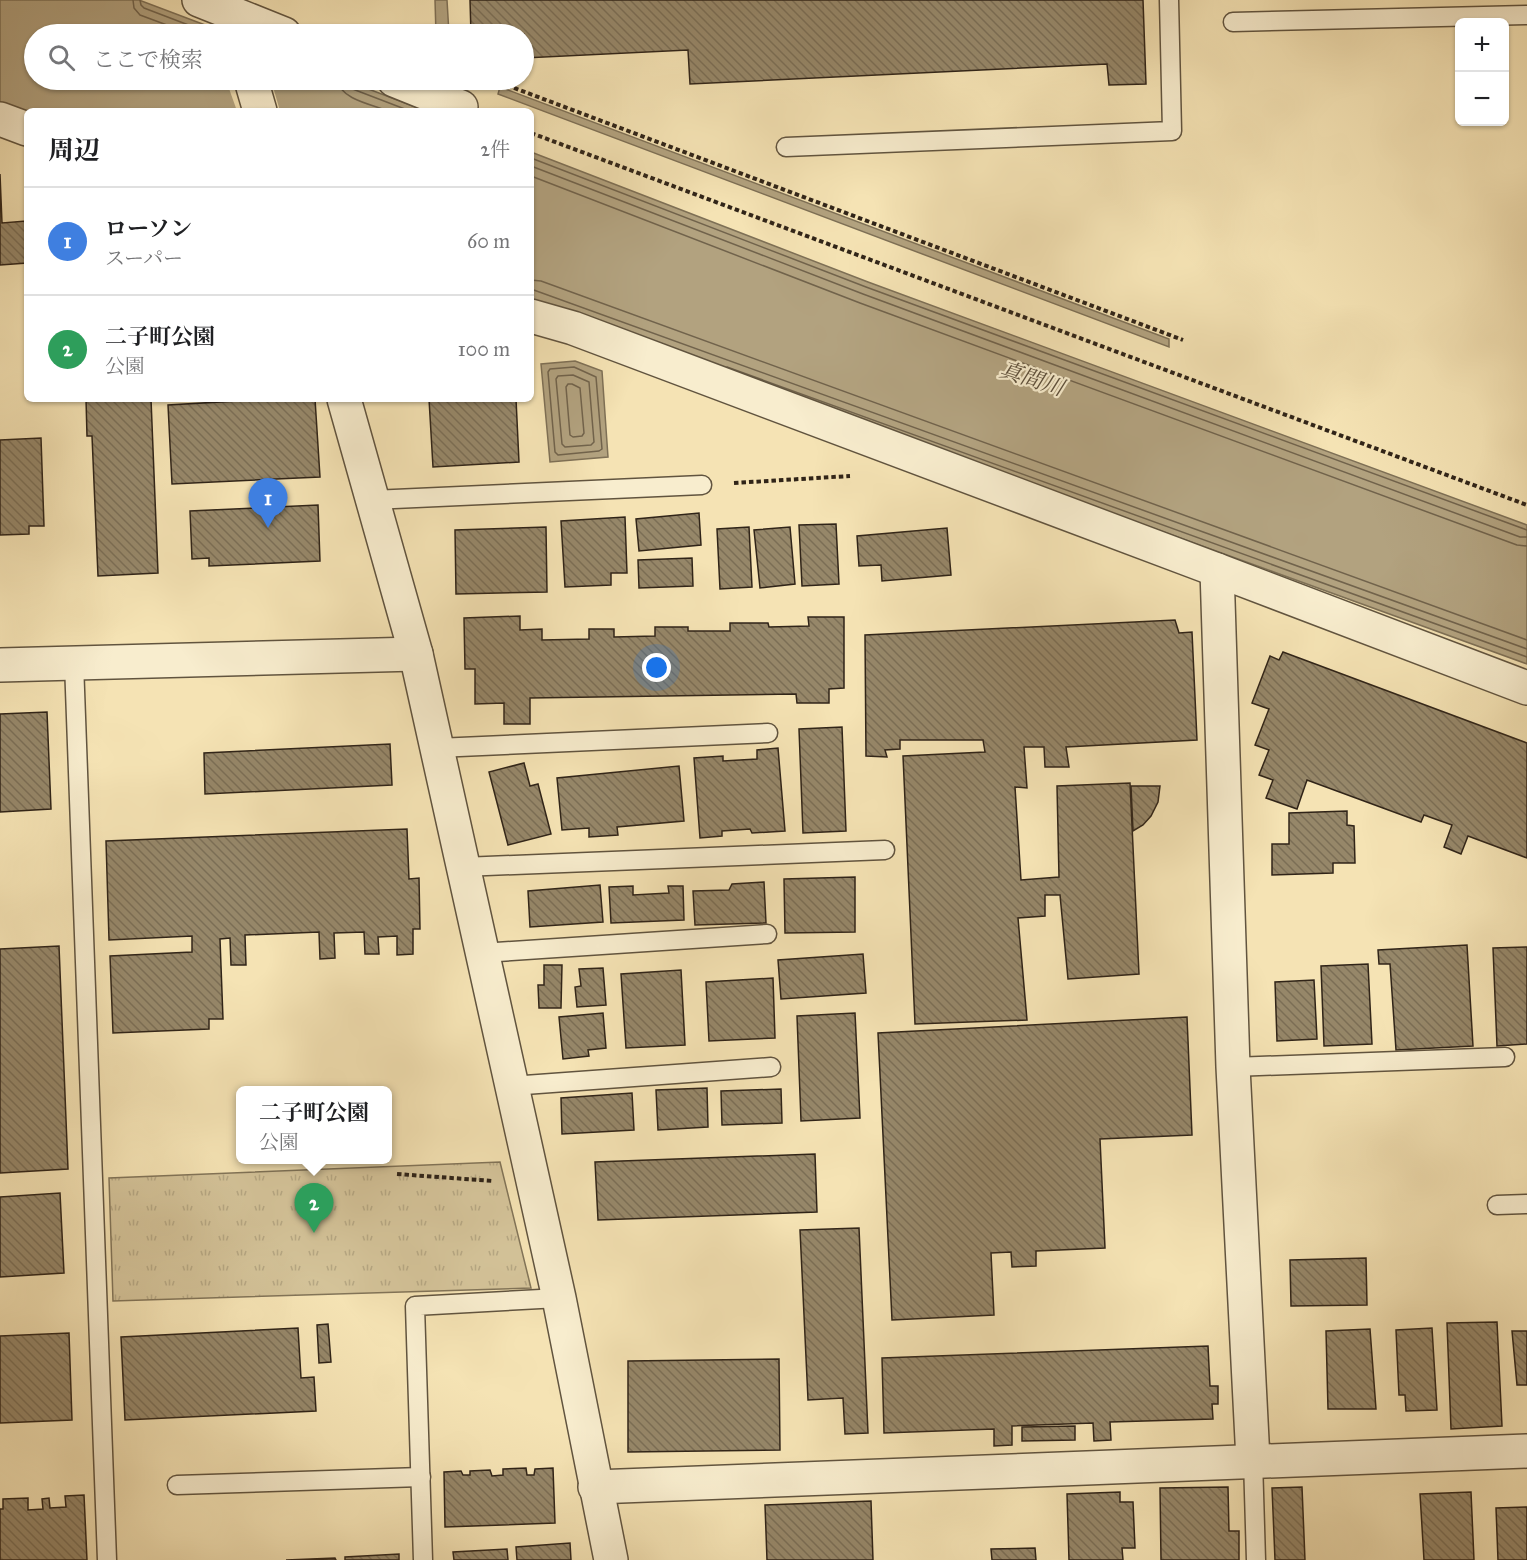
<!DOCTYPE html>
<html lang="ja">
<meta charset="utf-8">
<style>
body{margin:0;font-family:"IM FELL Great Primer","Noto Serif JP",serif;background:#f6f6f6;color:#202124}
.controls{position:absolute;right:18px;top:18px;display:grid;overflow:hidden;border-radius:9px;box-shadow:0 2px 4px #0004}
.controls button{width:54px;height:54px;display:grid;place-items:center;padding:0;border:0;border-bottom:2px solid #e0e0e0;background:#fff;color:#202124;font:30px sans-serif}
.you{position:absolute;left:657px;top:668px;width:21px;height:21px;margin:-15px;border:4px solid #fff;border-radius:50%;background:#1a73e8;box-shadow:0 0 0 9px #1a73e833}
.badge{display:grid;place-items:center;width:39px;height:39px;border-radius:50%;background:#ea580c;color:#fff;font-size:20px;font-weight:700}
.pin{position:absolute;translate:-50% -50px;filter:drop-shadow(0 2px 3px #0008)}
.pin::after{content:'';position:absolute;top:32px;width:21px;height:18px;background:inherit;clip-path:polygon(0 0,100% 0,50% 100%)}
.popup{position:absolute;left:236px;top:1086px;width:156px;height:78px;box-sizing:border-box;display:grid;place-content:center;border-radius:9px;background:#fff;filter:drop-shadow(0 2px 4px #0005);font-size:20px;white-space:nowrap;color:#757577}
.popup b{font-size:22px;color:#202124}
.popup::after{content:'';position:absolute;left:50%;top:100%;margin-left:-12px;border:12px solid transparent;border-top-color:#fff}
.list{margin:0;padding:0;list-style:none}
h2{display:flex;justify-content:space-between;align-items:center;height:78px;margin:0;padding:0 24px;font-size:26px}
h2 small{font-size:20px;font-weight:400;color:#757577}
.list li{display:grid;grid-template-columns:39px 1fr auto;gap:18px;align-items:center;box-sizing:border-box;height:108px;padding:0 24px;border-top:2px solid #e0e0e0}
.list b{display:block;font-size:22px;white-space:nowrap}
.list p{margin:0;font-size:20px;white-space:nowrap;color:#757577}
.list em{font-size:20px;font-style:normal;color:#757577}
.icon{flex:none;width:33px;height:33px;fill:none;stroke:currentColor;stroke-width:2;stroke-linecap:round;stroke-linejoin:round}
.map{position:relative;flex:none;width:1527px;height:1560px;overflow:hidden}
.search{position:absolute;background:#fff;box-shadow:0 2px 4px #0004;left:24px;top:24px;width:510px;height:66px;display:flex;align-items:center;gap:15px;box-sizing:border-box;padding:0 21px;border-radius:33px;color:#757577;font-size:22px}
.panel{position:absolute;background:#fff;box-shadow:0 2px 4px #0004;left:24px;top:108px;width:510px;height:294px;border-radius:9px}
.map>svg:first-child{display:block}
.park{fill:url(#park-tufts);stroke:#827458;stroke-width:1.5}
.water{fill:#b2a27f;stroke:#7e7056;stroke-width:1.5}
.pier{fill:#f5e3b4}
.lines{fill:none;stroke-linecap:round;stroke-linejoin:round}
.shore{stroke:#71634c;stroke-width:1.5}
.building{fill:url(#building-back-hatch);stroke:#302418;stroke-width:1.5}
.lane-casing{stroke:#61543f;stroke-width:21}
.street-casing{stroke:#61543f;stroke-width:36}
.path{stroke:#302418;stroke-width:4;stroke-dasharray:4.5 3;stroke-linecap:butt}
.lane{stroke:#f8edce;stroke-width:18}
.street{stroke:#f8edce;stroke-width:33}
.labels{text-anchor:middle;stroke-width:4.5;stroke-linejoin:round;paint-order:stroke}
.water-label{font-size:22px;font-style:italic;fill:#5e503c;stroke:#f8edce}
</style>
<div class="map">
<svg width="1527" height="1560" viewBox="0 0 1527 1560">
<defs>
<pattern id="park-tufts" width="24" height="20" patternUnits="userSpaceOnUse" patternTransform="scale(1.5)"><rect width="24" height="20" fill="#d4c399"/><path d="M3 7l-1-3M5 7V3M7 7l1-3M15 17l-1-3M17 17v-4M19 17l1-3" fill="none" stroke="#b6a783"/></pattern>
<pattern id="building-back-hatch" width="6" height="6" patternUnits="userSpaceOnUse" patternTransform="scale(1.5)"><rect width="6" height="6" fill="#968769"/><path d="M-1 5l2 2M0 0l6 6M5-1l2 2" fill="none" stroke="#7b6e55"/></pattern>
</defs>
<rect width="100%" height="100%" fill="#f5e3b4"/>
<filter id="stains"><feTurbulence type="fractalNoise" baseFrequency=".00333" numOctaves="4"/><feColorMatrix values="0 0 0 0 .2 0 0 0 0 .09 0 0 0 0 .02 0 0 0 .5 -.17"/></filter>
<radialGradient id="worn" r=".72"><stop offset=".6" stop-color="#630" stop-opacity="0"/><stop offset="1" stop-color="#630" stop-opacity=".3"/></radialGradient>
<path class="park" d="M500 1162 531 1288 113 1301 109 1178Z"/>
<g class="water">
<path d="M0 0H139L229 34H34V80H345L426 111H27V115L0 105Z"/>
<path d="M435 0H447L449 34H436Z"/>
<path d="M500 87 1169 339V347L498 94Z"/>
<path d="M531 152 868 282 1527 525V664L531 302Z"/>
<path d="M575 361 602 371 608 457 550 462 541 364Z"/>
</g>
<g class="pier">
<path d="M208 23 230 32 232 34H212Z"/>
<path d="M226 80H271L280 111H237Z"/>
</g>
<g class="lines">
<g class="shore">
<path d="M133 0 134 8 140 15 191 34"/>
<path d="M140 0 141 5 144 8 212 34"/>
<path d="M338 80C339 99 373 105 389 111"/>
<path d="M346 80V84L350 88 410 111"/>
<path d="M531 158 866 287 1527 530"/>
<path d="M531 166 863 294 1520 537H1527"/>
<path d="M531 176 860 303 1517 545 1527 546"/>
<path d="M531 280 541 281 1527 640"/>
<path d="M531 289 1527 649"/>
<path d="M574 367 596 377 602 449 599 451 558 455 555 452 548 372 550 369Z"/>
<path d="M727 367 1527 657"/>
<path d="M573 375 589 382 594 442 591 445 565 447 562 444 556 379 558 376Z"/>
<path d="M568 384H572L580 388 584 433 582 436 573 437 570 435 566 387Z"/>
</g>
</g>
<g class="building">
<path d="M470 0H1143L1146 84 1109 85 1107 64 690 84 688 50 524 58V34H471Z"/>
<path d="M0 174 2 223 26 221 27 263 0 265Z"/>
<path d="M86 399H151L158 573 98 576 92 436H87Z"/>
<path d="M271 399H315L320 477 172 484 168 405Z"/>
<path d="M429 399H516L519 462 433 467Z"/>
<path d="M41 438 44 526H29V534L0 535V440Z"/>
<path d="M318 505 320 561 209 566V558L192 559 190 511Z"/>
<path d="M699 513 701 545 639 551 636 519Z"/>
<path d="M625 517 627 573H611V585L565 587 561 521Z"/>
<path d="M836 524 839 584 802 586 799 525Z"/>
<path d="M546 527 547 592 456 594 455 530Z"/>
<path d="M749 527 752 587 720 589 717 529Z"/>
<path d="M790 527 795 584 760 588 754 530Z"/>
<path d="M947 528 951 575 882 581 881 565 859 566 857 536Z"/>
<path d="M692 558 693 586 639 588 638 560Z"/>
<path d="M520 616V630L542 629V640L589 639V629H614V637L655 636V627H688V631H730V623H768L769 627 809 626 808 617H844V688L829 689V703H797L796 694 530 698V724H504V703L475 704V669H465L464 618Z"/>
<path d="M1175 620 1179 633 1192 632 1197 740 1066 747 1069 767H1045L1044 747H1024L1027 788 1015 787 1021 880 1059 877 1057 786 1130 783 1139 974 1068 979 1060 895H1045V916L1018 918 1027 1020 915 1024 903 756 985 752 983 740H900V749L885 750 887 757 866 756 865 635Z"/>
<path d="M1283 652 1527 743V858L1468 836 1461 854 1444 847 1452 825 1424 815 1421 822 1307 780 1297 809 1266 798 1273 780 1259 775 1269 750 1255 745 1269 709 1252 703 1270 656 1279 660Z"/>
<path d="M47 712 51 809 0 812V714Z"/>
<path d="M842 727 846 831 803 833 799 729Z"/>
<path d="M390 744 392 785 205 794 204 753Z"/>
<path d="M778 748 785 831 752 833 750 829 722 831V836L700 838 694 758 723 756V761L757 759V750Z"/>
<path d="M524 763 530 786 538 784 551 834 508 845 489 772Z"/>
<path d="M679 766 684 821 617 827 618 835 589 837V828L562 830 557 778Z"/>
<path d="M1131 786H1160L1158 802 1151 816 1143 825 1133 831Z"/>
<path d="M1347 811V825L1354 826 1355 863H1333V873L1272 875V844H1289V813Z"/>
<path d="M407 829 409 879 419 878 420 929H413V954L397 955V936L378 937 379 954H365L364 932 334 933 335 958 320 959 319 932 245 935 246 965H231L230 938 220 939 223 1019H209V1029L113 1033 110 956 192 952V936L109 940 106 841Z"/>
<path d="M855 877V932L785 933 784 879Z"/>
<path d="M764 882 766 923 695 925 693 891 729 890 732 884Z"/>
<path d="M600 885 603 922 530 927 528 891Z"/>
<path d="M633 886V895L669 893 668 886H683L684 920 611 923 609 887Z"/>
<path d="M1467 945 1473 1046 1396 1050 1390 964H1379L1378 950Z"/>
<path d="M59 946 68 1169 0 1173V949Z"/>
<path d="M1527 947V1044L1497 1046 1493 948Z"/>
<path d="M863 954 866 993 781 999 778 960Z"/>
<path d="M1368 964 1372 1044 1324 1046 1321 966Z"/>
<path d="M544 965H562L561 1008H539L538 985H544Z"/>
<path d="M603 968 606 1005 577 1007 575 987 581 986 579 969Z"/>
<path d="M681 970 685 1045 626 1048 621 974Z"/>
<path d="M773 978 775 1038 709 1041 706 982Z"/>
<path d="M1314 980 1317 1039 1277 1041 1275 982Z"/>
<path d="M603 1013 606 1048 588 1050 589 1056 563 1059 559 1017Z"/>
<path d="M855 1013 860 1118 801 1121 797 1016Z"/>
<path d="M1187 1017 1192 1135 1100 1139 1105 1248 1036 1251V1266L1012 1267 1011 1252 991 1253 994 1315 892 1320 878 1033Z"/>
<path d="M707 1088 708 1127 658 1130 656 1090Z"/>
<path d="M781 1089 782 1123 722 1125 721 1091Z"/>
<path d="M632 1093 634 1130 562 1134 561 1098Z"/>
<path d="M815 1154 817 1212 598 1220 595 1162Z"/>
<path d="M60 1193 64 1273 0 1277V1197Z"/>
<path d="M859 1228 868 1433 845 1434 843 1398 808 1400 800 1230Z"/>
<path d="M1366 1258 1367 1305 1291 1306 1290 1260Z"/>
<path d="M1497 1322 1502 1426 1451 1429 1447 1323Z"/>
<path d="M328 1324 331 1362 319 1363 317 1325Z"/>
<path d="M298 1328 301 1378 314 1377 316 1411 125 1420 121 1337Z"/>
<path d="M1432 1328 1437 1410 1406 1411 1405 1395H1399L1396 1330Z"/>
<path d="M1370 1329 1376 1409H1328L1326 1331Z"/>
<path d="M1512 1331H1527V1385H1517Z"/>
<path d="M69 1333 72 1420 0 1423V1336Z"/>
<path d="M1208 1346 1210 1386H1218V1404H1212L1213 1419 1110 1422 1111 1440 1094 1441 1093 1423 1012 1426V1445L994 1446V1429L884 1433 882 1358Z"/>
<path d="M779 1359 780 1450 628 1452V1361Z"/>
<path d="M1075 1426V1440L1022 1441V1427Z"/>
<path d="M526 1468 527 1475H534L535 1469 553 1468 555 1523 445 1527 444 1472 461 1471 463 1475H470V1471L490 1470 492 1476 503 1475V1469Z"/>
<path d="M1228 1487 1229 1531H1239V1560H1161L1160 1488Z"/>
<path d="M1302 1487 1305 1560H1275L1272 1488Z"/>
<path d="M1120 1492V1502H1133L1135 1548H1122L1123 1560H1069L1067 1494Z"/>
<path d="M1471 1492 1474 1560H1424L1420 1494Z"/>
<path d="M84 1495 87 1560H0V1509H3V1499L28 1498V1510L43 1509 42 1499 49 1498 50 1508 66 1507 65 1496Z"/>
<path d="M871 1501 873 1560H767L765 1505Z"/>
<path d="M1527 1507V1560H1498L1496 1508Z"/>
<path d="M570 1543 571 1560H517L516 1547Z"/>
<path d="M1035 1548 1036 1560H992L991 1549Z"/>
<path d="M507 1549 508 1560H454L453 1552Z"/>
<path d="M399 1554V1560H345V1557Z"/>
<path d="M335 1558 336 1560H286Z"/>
</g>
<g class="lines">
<g class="lane-casing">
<g id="lane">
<path d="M1233 22 1527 15"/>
<path d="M786 147 1172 131 1169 0"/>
<path d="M372 500 702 485"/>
<path d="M74 663 107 1560"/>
<path d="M437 748 768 733"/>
<path d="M463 867 885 850"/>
<path d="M482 953 767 934"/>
<path d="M1233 1067 1505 1057"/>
<path d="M511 1086 771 1067"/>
<path d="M1497 1205 1527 1204"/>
<path d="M1253 1460 1256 1560"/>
<path d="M177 1485 421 1477"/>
<path d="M423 1560 415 1306 559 1298"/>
</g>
</g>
<g class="street-casing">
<g id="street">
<path d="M199 0 284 34"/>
<path d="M251 80 260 111"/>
<path d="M394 80 461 107"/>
<path d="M0 119 27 129"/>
<path d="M531 316 573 328 1217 570 1527 688"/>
<path d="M344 399 416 654 559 1298 611 1560"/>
<path d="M1217 570 1233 1067 1253 1460"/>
<path d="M0 665 416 654"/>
<path d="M595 1487 1527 1451"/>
</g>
</g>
<g class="path">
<path d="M493 80 1183 340"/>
<path d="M531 133 1527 505"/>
<path d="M734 483 850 476"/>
<path d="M397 1174 493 1181"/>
</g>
<use href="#lane" class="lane"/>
<use href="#street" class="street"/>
</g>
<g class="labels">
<g class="water-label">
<text transform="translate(1032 378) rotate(18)" y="8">真間川</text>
</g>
</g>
<rect width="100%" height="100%" filter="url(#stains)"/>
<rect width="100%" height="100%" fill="url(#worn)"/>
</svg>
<div class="controls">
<button>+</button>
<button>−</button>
</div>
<div class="you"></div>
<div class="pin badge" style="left:268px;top:528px;background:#3f7fe0">1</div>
<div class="pin badge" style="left:314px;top:1233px;background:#2e9e5b">2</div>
<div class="popup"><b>二子町公園</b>公園</div>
<div class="search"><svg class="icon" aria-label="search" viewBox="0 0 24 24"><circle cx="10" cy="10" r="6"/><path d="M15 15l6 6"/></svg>ここで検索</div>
<section class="panel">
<h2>周辺<small>2件</small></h2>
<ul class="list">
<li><span class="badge" style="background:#3f7fe0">1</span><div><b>ローソン</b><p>スーパー</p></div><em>60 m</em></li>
<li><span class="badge" style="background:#2e9e5b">2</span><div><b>二子町公園</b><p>公園</p></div><em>100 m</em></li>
</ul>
</section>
</div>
